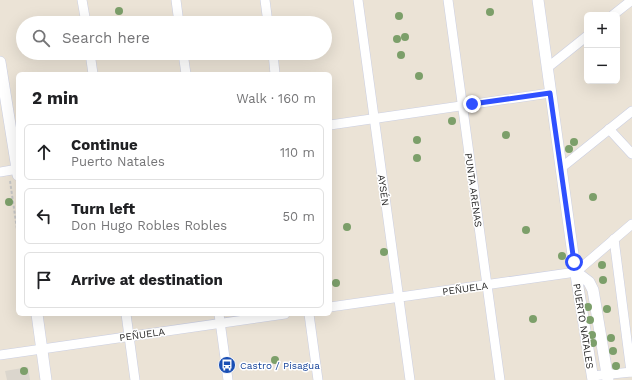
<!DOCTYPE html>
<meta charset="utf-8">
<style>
body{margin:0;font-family:"Work Sans",sans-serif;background:#f2f2f2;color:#202124}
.controls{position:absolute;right:12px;top:12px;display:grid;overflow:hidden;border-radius:6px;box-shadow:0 4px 16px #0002}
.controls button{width:36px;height:36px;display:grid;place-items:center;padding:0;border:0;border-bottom:1px solid #e0e0e0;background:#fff;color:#202124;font:20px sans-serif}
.stop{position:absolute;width:12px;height:12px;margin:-9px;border:3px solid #2f50ff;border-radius:50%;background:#fff}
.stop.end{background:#2f50ff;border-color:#fff;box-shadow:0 1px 4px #0008}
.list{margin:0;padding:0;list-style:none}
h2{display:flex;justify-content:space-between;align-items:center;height:52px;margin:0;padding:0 16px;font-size:17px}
h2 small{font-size:13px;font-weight:400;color:#757577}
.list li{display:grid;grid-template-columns:26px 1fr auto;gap:12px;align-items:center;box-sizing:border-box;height:56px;margin:0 8px 8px;padding:0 8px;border:1px solid #e0e0e0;border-radius:6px}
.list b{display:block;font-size:15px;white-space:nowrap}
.list p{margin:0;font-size:13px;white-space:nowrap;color:#757577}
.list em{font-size:13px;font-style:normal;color:#757577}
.icon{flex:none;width:22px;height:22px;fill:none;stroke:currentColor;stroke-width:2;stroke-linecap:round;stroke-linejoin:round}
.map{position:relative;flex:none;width:632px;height:380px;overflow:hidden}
.search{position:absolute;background:#fff;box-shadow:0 4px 16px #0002;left:16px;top:16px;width:316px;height:44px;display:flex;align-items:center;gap:10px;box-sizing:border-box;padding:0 14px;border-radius:22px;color:#757577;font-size:15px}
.panel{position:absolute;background:#fff;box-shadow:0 4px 16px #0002;left:16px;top:72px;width:316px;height:244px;border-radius:6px}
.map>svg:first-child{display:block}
.plaza{fill:#dbd6cd}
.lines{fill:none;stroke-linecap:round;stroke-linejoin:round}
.minor-casing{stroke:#cbcfe2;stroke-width:10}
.tertiary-casing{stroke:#cbcfe2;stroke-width:12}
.path{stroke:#c7c7c7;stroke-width:2;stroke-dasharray:3 2;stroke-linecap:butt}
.minor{stroke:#fff;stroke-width:9}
.tertiary{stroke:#fff;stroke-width:11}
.tree{fill:#7c9f6a}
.route{stroke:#2f50ff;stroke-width:5}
.labels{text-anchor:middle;stroke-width:3;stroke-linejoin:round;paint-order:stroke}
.street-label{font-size:10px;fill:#272727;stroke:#fff}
.transit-label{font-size:10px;fill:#164399;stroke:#fff;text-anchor:start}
</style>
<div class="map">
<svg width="632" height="380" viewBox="0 0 632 380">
<rect width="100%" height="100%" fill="#ebe3d6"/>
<path class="plaza" d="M28 367 30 380H7L5 371Z"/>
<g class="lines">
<g class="minor-casing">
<g id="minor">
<path d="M82 0 86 23"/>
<path d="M176 0 179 23"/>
<path d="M265 0 268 23"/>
<path d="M358 0 410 380"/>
<path d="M448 0 500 380"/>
<path d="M613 15 632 0"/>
<path d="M90 53 93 74"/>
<path d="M183 53 186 74"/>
<path d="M273 53 275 74"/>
<path d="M547 68 587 36"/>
<path d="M330 125 550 93"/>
<path d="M609 129 632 154"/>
<path d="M561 168 632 111"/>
<path d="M0 172 18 169"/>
<path d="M614 239 631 372"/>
<path d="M330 307 576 272 632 224"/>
<path d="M126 314 135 380"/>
<path d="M219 314 228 380"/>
<path d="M309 314 318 380"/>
<path d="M0 355 285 314"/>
<path d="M592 376 632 372"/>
</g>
</g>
<g class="tertiary-casing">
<g id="tertiary">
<path d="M538 0 574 262 593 380"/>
<path d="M0 62 18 175"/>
<path d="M576 272 589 282 593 290 608 380"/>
<path d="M37 314 46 380"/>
</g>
</g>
<path class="path" d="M10 181 18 236"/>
<use href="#minor" class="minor"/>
<use href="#tertiary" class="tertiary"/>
</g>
<g class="tree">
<circle cx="119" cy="11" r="4"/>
<circle cx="490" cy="12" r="4"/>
<circle cx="399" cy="16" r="4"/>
<circle cx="405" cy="37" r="4"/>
<circle cx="397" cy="39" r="4"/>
<circle cx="401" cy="55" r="4"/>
<circle cx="419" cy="76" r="4"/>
<circle cx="452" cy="121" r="4"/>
<circle cx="506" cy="135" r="4"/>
<circle cx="417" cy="140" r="4"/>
<circle cx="574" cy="142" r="4"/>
<circle cx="569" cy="149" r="4"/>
<circle cx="417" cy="158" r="4"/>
<circle cx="593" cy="197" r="4"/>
<circle cx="9" cy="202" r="4"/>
<circle cx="347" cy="227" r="4"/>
<circle cx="526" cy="230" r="4"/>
<circle cx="384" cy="252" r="4"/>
<circle cx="562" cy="256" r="4"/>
<circle cx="602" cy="265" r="4"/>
<circle cx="603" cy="280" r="4"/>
<circle cx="336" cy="283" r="4"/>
<circle cx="588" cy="307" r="4"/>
<circle cx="607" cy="309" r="4"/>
<circle cx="533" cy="319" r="4"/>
<circle cx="590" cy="320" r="4"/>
<circle cx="592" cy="335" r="4"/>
<circle cx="611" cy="338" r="4"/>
<circle cx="593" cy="343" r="4"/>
<circle cx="613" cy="351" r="4"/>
<circle cx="275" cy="360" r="4"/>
<circle cx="616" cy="366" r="4"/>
<circle cx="24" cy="371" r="4"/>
</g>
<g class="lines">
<path class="route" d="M472 104 550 93 574 262"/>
</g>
<defs>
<g id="bus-disc" transform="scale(0.9)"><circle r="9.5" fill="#1a4fb4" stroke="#fff"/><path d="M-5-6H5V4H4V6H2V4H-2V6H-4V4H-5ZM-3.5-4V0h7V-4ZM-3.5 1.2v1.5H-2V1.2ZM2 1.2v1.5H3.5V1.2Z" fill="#fff"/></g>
</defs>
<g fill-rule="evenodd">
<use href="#bus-disc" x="227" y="365"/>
</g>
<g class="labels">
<g class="street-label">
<text transform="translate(384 190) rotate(82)" y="4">AYSÉN</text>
<text transform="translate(474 190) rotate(82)" y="4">PUNTA ARENAS</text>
<text transform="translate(465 288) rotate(-8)" y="4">PEÑUELA</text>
<text transform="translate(584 326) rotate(81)" y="4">PUERTO NATALES</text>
<text transform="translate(142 334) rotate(-8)" y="4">PEÑUELA</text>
</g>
<g class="transit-label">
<text x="240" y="369">Castro / Pisagua</text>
</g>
</g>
</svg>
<div class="controls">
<button>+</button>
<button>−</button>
</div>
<div class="stop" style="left:574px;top:262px"></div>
<div class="stop end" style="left:472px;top:104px"></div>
<div class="search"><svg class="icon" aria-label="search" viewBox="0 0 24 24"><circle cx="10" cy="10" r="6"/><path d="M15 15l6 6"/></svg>Search here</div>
<section class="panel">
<h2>2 min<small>Walk · 160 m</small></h2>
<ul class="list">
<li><svg class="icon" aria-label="ahead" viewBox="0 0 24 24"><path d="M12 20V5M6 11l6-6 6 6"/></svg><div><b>Continue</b><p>Puerto Natales</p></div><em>110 m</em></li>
<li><svg class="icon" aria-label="left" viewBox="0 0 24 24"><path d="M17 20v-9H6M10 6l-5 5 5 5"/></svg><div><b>Turn left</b><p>Don Hugo Robles Robles</p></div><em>50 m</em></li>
<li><svg class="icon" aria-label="arrive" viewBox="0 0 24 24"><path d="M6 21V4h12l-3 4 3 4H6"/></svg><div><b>Arrive at destination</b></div></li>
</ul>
</section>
</div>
